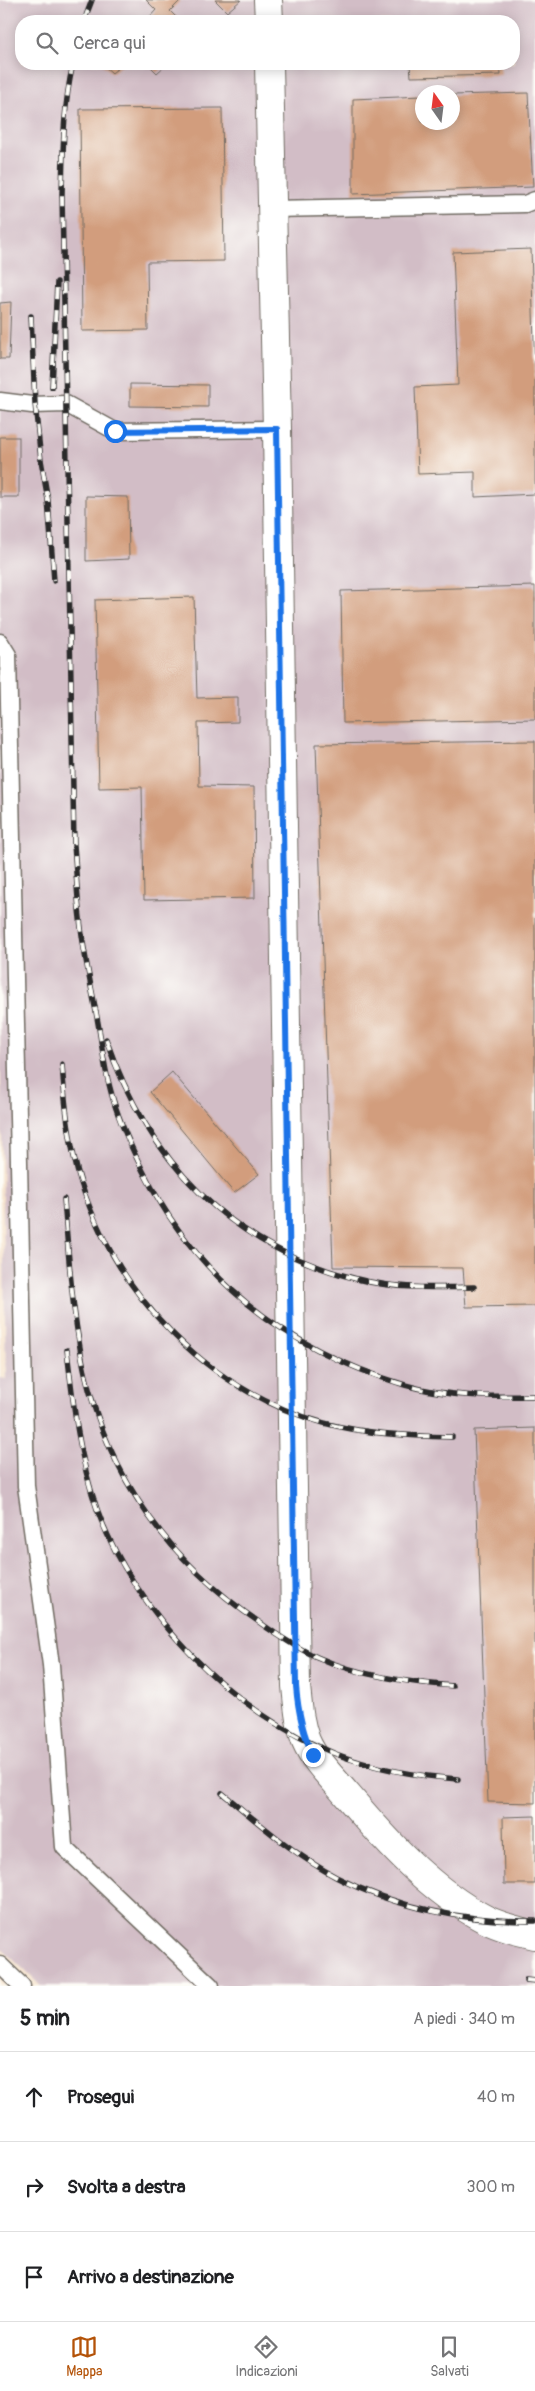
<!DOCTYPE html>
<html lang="it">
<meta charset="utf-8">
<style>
:root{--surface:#fff;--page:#f6f6f6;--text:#202124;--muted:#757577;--line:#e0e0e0;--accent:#b45309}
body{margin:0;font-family:Pangolin,sans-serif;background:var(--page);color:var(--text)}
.compass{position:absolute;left:415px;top:85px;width:45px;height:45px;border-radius:50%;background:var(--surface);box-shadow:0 2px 12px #0003;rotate:346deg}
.stop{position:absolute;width:15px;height:15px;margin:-11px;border:4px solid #1a73e8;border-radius:50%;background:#fff}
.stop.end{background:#1a73e8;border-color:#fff;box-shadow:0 1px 5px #0008}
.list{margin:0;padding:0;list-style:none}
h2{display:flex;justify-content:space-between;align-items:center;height:65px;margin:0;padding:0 20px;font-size:21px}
h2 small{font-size:16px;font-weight:400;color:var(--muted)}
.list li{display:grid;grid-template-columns:32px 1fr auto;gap:15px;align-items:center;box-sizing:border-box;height:90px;padding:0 20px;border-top:1px solid var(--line)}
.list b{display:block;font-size:19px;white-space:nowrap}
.list em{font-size:16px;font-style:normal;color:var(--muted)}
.icon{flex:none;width:28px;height:28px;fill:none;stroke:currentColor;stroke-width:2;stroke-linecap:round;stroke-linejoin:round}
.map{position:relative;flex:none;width:535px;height:1986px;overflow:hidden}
.search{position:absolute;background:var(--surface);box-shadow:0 2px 12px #0003;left:15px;right:15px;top:15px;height:55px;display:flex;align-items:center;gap:12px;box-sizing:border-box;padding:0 18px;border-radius:20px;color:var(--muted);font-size:19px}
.sheet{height:335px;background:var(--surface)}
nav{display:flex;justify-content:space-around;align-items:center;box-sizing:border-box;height:70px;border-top:1px solid var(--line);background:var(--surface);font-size:14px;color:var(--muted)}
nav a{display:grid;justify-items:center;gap:2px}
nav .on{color:var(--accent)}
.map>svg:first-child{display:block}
.industrial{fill:#d2bdc6;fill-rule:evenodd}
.building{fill:#d29d7d}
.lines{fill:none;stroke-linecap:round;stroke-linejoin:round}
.lane-casing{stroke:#726c64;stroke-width:19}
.street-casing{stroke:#726c64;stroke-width:30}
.lane{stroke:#fff;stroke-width:16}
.street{stroke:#fff;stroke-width:28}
.rail-casing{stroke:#2b2b2b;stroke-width:5.5}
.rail{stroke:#fdfcf7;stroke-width:4;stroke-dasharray:11;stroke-linecap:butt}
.route{stroke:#1a73e8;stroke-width:6}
</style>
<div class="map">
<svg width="535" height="1986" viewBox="0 0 535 1986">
<rect width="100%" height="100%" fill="#fdfcf7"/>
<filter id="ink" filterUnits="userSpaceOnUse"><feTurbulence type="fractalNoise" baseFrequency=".02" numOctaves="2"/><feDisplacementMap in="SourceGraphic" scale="10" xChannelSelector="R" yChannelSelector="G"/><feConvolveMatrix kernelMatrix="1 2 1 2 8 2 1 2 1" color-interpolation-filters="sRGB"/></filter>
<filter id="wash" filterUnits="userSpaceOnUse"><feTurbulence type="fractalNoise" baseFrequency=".0096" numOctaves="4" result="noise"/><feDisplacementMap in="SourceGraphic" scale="20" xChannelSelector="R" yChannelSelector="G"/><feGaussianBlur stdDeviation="1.12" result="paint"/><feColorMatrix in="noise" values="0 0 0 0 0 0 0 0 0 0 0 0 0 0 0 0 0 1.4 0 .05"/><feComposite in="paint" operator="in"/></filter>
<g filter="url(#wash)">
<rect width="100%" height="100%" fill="#f7e5cf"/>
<path class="industrial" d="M0,0H535V1986H41L0,1947V1378L6,1379L0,1024ZM21,21H514V64H21ZM422,92H452V122H422Z"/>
<g id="blocks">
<g class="building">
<polygon points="146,0 181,0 170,11 180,21 146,21 156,10"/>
<polygon points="215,0 241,0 227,12"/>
<polygon points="102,64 123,64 112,73"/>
<polygon points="148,64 167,64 157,73"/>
<polygon points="410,64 500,64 501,75 411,77"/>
<polygon points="528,93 533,187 353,194 353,99 422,96 422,122 452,122 452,95"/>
<polygon points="222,108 224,261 147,262 148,330 82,331 80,109"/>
<polygon points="531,249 535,372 535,494 475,497 475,472 418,474 415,387 458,385 453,252"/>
<polygon points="11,302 9,359 0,359 0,303"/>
<polygon points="130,384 208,385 208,407 130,406"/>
<rect x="0" y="437" width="19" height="60"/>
<polygon points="86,496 128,497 129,559 86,561"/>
<polygon points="535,586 535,719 343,723 341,591"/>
<polygon points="194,597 197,698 238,697 238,722 198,723 199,786 254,787 255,898 144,900 142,787 99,788 95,600"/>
<polygon points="535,741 535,1306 466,1307 463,1268 333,1267 316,744"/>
<polygon points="172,1072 259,1174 234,1193 150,1092"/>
<polygon points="535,1428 535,1803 488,1802 474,1430"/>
<polygon points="535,1816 535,1884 504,1884 503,1817"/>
</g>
</g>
</g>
<g filter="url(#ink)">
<use href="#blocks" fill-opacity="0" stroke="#726c64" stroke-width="1"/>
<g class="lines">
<defs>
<g id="lane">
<polyline points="272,209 525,204 535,200"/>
<polyline points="0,401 32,405 66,404 115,431 277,429"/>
<polyline points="0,642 8,655 26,1486 51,1665 64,1847 211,1986"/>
<polyline points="0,1965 22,1986"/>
</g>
<g id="street">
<polyline points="268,0 269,21"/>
<path d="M269,64L277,429L296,1686C298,1705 299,1723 306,1741C315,1762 333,1778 347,1795C386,1841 431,1891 485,1919C501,1927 518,1931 535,1935"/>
</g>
</defs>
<use href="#lane" class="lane-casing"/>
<use href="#street" class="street-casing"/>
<use href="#lane" class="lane"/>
<use href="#street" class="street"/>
<defs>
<g id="rail">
<polyline points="84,21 92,0"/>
<path d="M73,64C63,107 63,151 62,195L74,845C76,869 77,894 80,918C83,953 92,988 98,1023C102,1045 104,1067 110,1088C117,1117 130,1145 143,1171C198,1281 288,1350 405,1385C446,1397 492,1397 535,1396"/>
<polyline points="31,316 35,404 41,460 48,500 54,581"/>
<polyline points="52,387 57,282"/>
<path d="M106,1039C148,1161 230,1247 357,1279C394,1289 436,1288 474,1287"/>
<path d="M62,1064C65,1104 69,1145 81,1183C118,1297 208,1391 324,1423C366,1434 408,1436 452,1437"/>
<path d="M64,1199C69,1262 73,1328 89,1389C116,1488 175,1565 259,1622C277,1635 297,1648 317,1657C360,1676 406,1682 453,1686"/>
<path d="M67,1350C73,1403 79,1457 97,1509C134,1612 233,1714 336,1754C375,1769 416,1776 458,1779"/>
<path d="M222,1793C258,1822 294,1855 336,1877C396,1908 467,1922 535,1921"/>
<polyline points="526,1980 535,1981"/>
</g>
</defs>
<use href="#rail" class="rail-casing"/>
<use href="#rail" class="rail"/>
</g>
</g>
<g class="lines" filter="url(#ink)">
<path class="route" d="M115,431L277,429L296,1686C298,1711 302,1732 313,1755"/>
</g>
</svg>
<svg class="compass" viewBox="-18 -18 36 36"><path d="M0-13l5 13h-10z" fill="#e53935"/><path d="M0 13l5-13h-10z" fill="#757577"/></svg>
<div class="stop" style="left:115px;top:431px"></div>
<div class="stop end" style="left:313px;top:1755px"></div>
<div class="search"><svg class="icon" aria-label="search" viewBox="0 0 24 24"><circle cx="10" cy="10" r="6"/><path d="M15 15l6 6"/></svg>Cerca qui</div>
</div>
<section class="sheet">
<h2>5 min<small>A piedi · 340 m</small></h2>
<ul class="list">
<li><svg class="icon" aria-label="ahead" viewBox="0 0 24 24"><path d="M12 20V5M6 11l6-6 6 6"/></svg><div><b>Prosegui</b></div><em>40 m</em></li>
<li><svg class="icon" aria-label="right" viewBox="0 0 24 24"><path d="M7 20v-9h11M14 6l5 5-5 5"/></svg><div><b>Svolta a destra</b></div><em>300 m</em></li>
<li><svg class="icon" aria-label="arrive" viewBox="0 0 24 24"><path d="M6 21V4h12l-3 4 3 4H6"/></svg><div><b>Arrivo a destinazione</b></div></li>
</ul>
</section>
<nav>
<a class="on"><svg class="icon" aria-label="map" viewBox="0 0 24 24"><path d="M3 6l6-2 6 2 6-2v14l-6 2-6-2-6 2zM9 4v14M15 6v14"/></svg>Mappa</a>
<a><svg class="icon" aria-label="directions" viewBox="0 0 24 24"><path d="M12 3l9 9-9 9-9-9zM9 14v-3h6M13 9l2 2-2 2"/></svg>Indicazioni</a>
<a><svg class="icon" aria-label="saved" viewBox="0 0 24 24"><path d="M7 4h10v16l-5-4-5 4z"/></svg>Salvati</a>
</nav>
